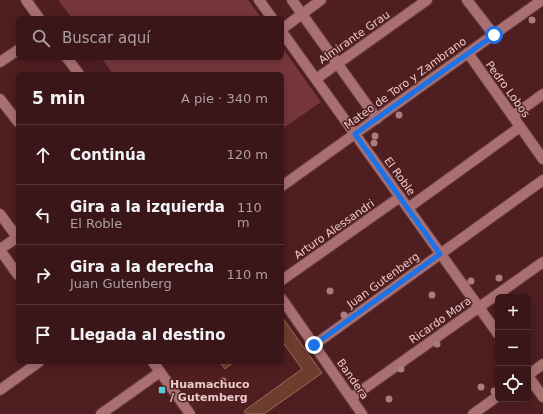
<!DOCTYPE html>
<html lang="es">
<meta charset="utf-8">
<style>
:root{--surface:#3b1619;--page:#462326;--text:#f1f3f6;--muted:#ac9fa2;--line:#543538}
body{margin:0;font-family:"DejaVu Sans",sans-serif;background:var(--page);color:var(--text)}
.controls{position:absolute;right:12px;bottom:12px;display:grid;overflow:hidden;border-radius:6px;box-shadow:0 2px 10px #0003}
.controls button{width:36px;height:36px;display:grid;place-items:center;padding:0;border:0;border-bottom:1px solid var(--line);background:var(--surface);color:var(--text);font:20px sans-serif}
.stop{position:absolute;width:12px;height:12px;margin:-9px;border:3px solid #1a73e8;border-radius:50%;background:#fff}
.stop.end{background:#1a73e8;border-color:#fff;box-shadow:0 1px 4px #0008}
.list{margin:0;padding:0;list-style:none}
h2{display:flex;justify-content:space-between;align-items:center;height:52px;margin:0;padding:0 16px;font-size:17px}
h2 small{font-size:13px;font-weight:400;color:var(--muted)}
.list li{display:grid;grid-template-columns:26px 1fr auto;gap:12px;align-items:center;box-sizing:border-box;height:60px;padding:0 16px;border-top:1px solid var(--line)}
.list b{display:block;font-size:15px;white-space:nowrap}
.list p{margin:0;font-size:13px;white-space:nowrap;color:var(--muted)}
.list em{font-size:13px;font-style:normal;color:var(--muted)}
.icon{flex:none;width:22px;height:22px;fill:none;stroke:currentColor;stroke-width:2;stroke-linecap:round;stroke-linejoin:round}
.map{position:relative;flex:none;width:543px;height:414px;overflow:hidden}
.search{position:absolute;background:var(--surface);box-shadow:0 2px 10px #0003;left:16px;top:16px;width:268px;height:44px;display:flex;align-items:center;gap:10px;box-sizing:border-box;padding:0 14px;border-radius:6px;color:var(--muted);font-size:15px}
.panel{position:absolute;background:var(--surface);box-shadow:0 2px 10px #0003;left:16px;top:72px;width:268px;height:292px;border-radius:6px}
.map>svg:first-child{display:block}
.green{fill:#76373b}
.building{fill:#6f3d2e;stroke:#a06a59}
.lines{fill:none;stroke-linecap:round;stroke-linejoin:round}
.minor-casing{stroke:#663b3f;stroke-width:12}
.minor{stroke:#aa7071;stroke-width:10}
.tree{fill:#a97c7d}
.route{stroke:#1a73e8;stroke-width:5}
.poi-dot{fill:#52ccd0;stroke:#4f1e21;stroke-width:1.5}
.labels{text-anchor:middle;stroke-width:3;stroke-linejoin:round;paint-order:stroke}
.street-label{font-size:11px;fill:#eac9c9;stroke:#4f1e21}
.poi-label{font-size:11px;font-weight:bold;fill:#eac9c9;stroke:#4f1e21;text-anchor:start}
</style>
<div class="map">
<svg width="543" height="414" viewBox="0 0 543 414">
<rect width="100%" height="100%" fill="#4f1e21"/>
<g class="green">
<polygon points="58,0 248,0 261,18 72,18"/>
<polygon points="282,47 321,102 282,129 282,74 113,74 101,58 282,58"/>
</g>
<g class="building">
<polygon points="282,317 322,373 264,414 246,414 244,411 302,369 282,341"/>
<polygon points="220,362 234,362 225,369"/>
</g>
<g class="lines">
<defs>
<g id="minor">
<polyline points="26,0 39,18"/>
<polyline points="259,0 272,18"/>
<polyline points="292,0 377,119"/>
<polyline points="467,0 494,35"/>
<polyline points="282,29 321,0"/>
<polyline points="282,32 498,334"/>
<polyline points="468,53 543,159"/>
<polyline points="67,58 79,74"/>
<polyline points="0,62 18,50"/>
<polyline points="316,79 427,0"/>
<polyline points="0,99 18,122"/>
<polyline points="513,116 543,94"/>
<polyline points="282,186 542,0"/>
<polyline points="408,208 520,127"/>
<polyline points="0,214 17,237"/>
<polyline points="0,249 18,237"/>
<polyline points="0,250 18,275"/>
<polyline points="282,280 400,197"/>
<polyline points="282,299 362,414"/>
<polyline points="314,345 543,180"/>
<polyline points="153,362 190,414"/>
<polyline points="528,375 543,364"/>
<polyline points="528,376 543,397"/>
<polyline points="0,390 39,362"/>
<polyline points="351,398 543,262"/>
<polyline points="101,414 160,372"/>
<polyline points="473,414 498,396"/>
</g>
</defs>
<use href="#minor" class="minor-casing"/>
<use href="#minor" class="minor"/>
</g>
<g class="tree">
<circle cx="532" cy="20" r="3.5"/>
<circle cx="399" cy="115" r="3.5"/>
<circle cx="375" cy="136" r="3.5"/>
<circle cx="374" cy="143" r="3.5"/>
<circle cx="499" cy="278" r="3.5"/>
<circle cx="471" cy="281" r="3.5"/>
<circle cx="330" cy="291" r="3.5"/>
<circle cx="432" cy="295" r="3.5"/>
<circle cx="344" cy="315" r="3.5"/>
<circle cx="437" cy="344" r="3.5"/>
<circle cx="401" cy="369" r="3.5"/>
<circle cx="223" cy="381" r="3.5"/>
<circle cx="481" cy="387" r="3.5"/>
<circle cx="494" cy="391" r="3.5"/>
<circle cx="389" cy="399" r="3.5"/>
</g>
<g class="lines">
<polyline class="route" points="314,345 440,254 355,134 494,35"/>
</g>
<rect class="poi-dot" x="158" y="386" width="8" height="8" rx="2"/>
<g class="labels">
<g class="street-label">
<text transform="translate(354 37) rotate(-35)" y="4">Almirante Grau</text>
<text transform="translate(405 83) rotate(-36)" y="4">Mateo de Toro y Zambrano</text>
<text transform="translate(508 89) rotate(54)" y="4">Pedro Lobos</text>
<text transform="translate(400 176) rotate(54)" y="4">El Roble</text>
<text transform="translate(334 229) rotate(-35)" y="4">Arturo Alessandri</text>
<text transform="translate(383 280) rotate(-36)" y="4">Juan Gutenberg</text>
<text transform="translate(440 320) rotate(-35)" y="4">Ricardo Mora</text>
<text transform="translate(353 379) rotate(55)" y="4">Bandera</text>
</g>
<g class="poi-label">
<text x="170" y="388">Huamachuco<tspan x="170" dy="13">/ Gutemberg</tspan></text>
</g>
</g>
</svg>
<div class="controls">
<button>+</button>
<button>−</button>
<button><svg class="icon" aria-label="locate" viewBox="0 0 24 24"><circle cx="12" cy="12" r="6"/><path d="M12 2v4M12 18v4M2 12h4M18 12h4"/></svg></button>
</div>
<div class="stop" style="left:494px;top:35px"></div>
<div class="stop end" style="left:314px;top:345px"></div>
<div class="search"><svg class="icon" aria-label="search" viewBox="0 0 24 24"><circle cx="10" cy="10" r="6"/><path d="M15 15l6 6"/></svg>Buscar aquí</div>
<section class="panel">
<h2>5 min<small>A pie · 340 m</small></h2>
<ul class="list">
<li><svg class="icon" aria-label="ahead" viewBox="0 0 24 24"><path d="M12 20V5M6 11l6-6 6 6"/></svg><div><b>Continúa</b></div><em>120 m</em></li>
<li><svg class="icon" aria-label="left" viewBox="0 0 24 24"><path d="M17 20v-9H6M10 6l-5 5 5 5"/></svg><div><b>Gira a la izquierda</b><p>El Roble</p></div><em>110 m</em></li>
<li><svg class="icon" aria-label="right" viewBox="0 0 24 24"><path d="M7 20v-9h11M14 6l5 5-5 5"/></svg><div><b>Gira a la derecha</b><p>Juan Gutenberg</p></div><em>110 m</em></li>
<li><svg class="icon" aria-label="arrive" viewBox="0 0 24 24"><path d="M6 21V4h12l-3 4 3 4H6"/></svg><div><b>Llegada al destino</b></div></li>
</ul>
</section>
</div>
